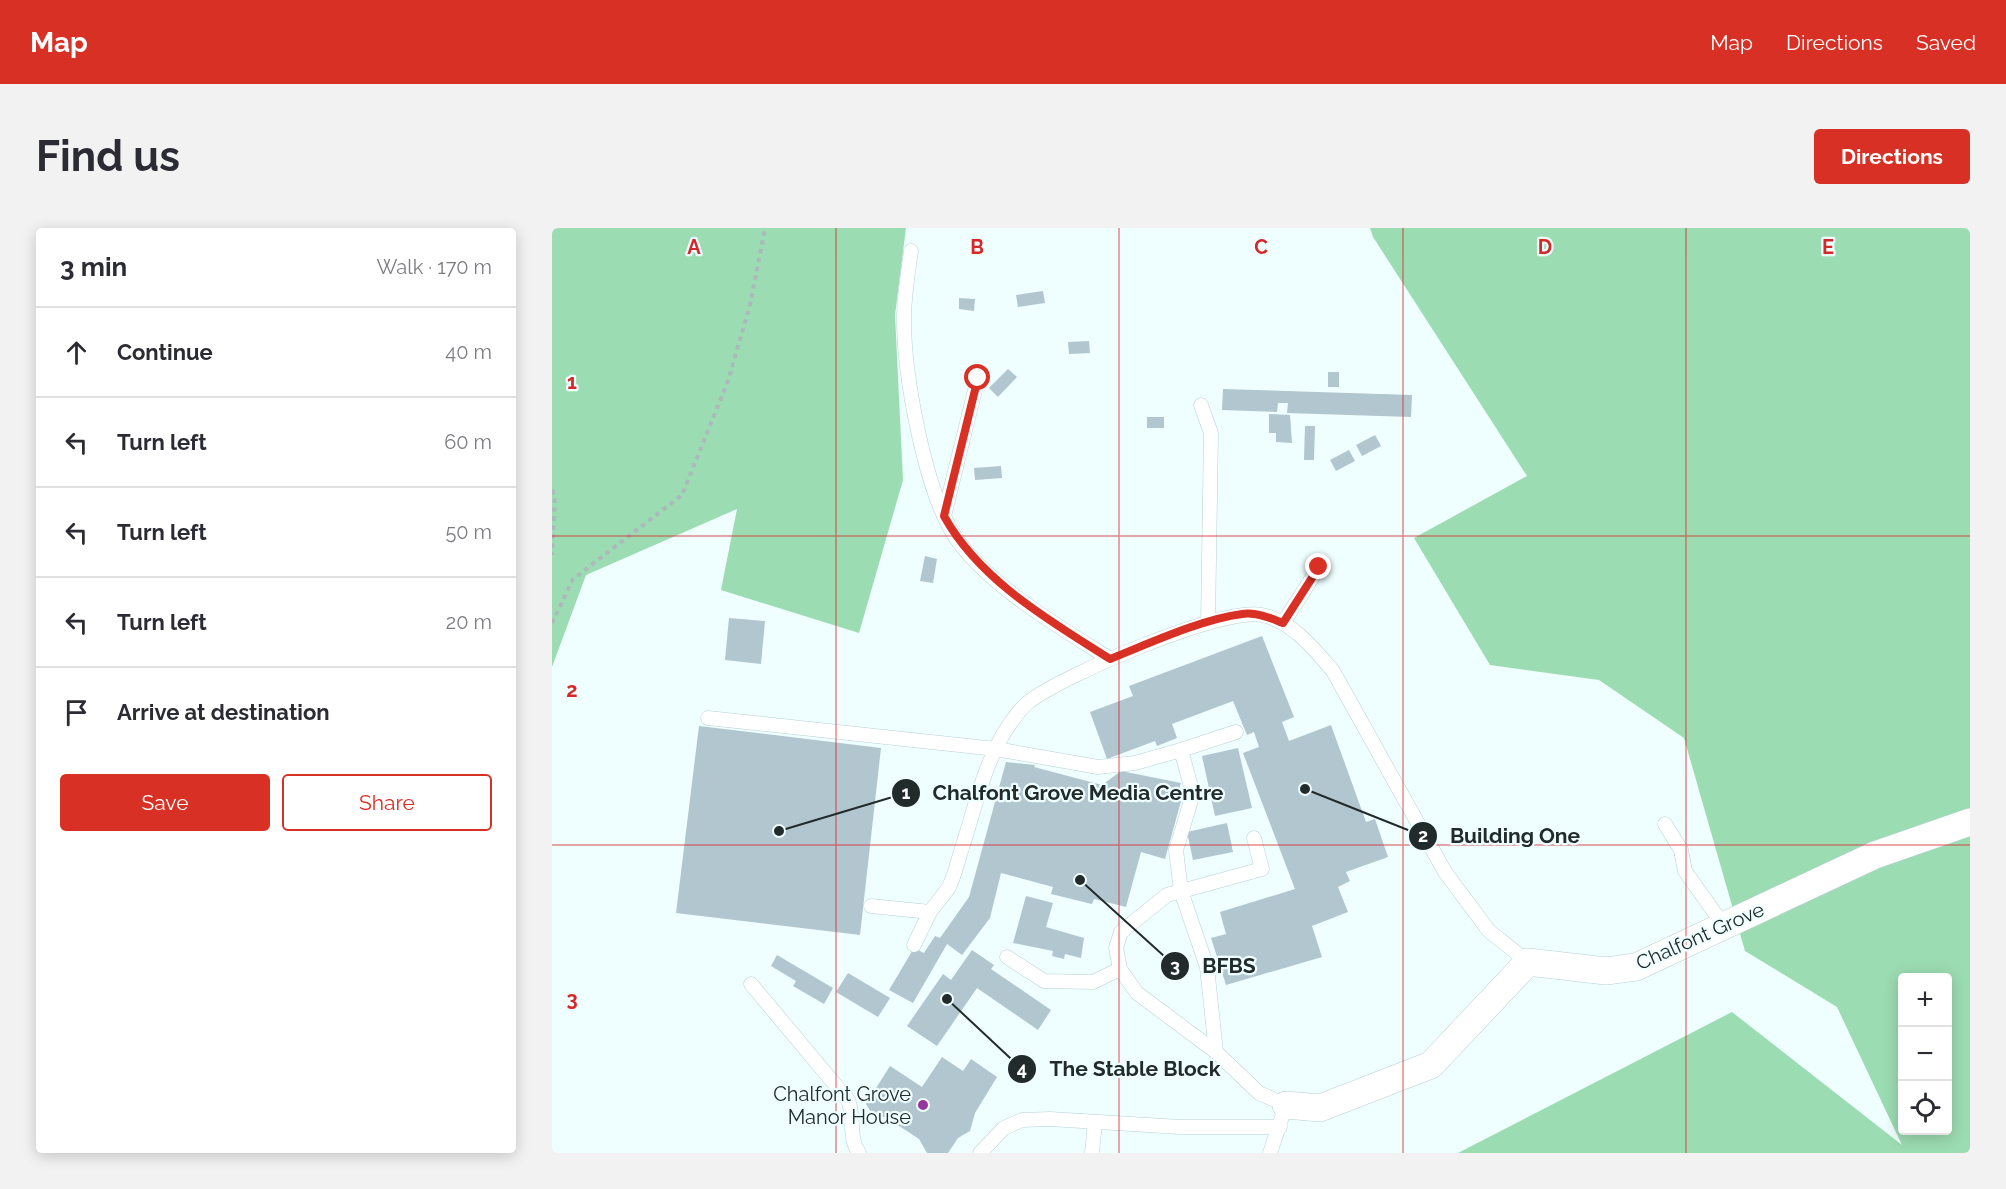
<!DOCTYPE html>
<meta charset="utf-8">
<style>
:root{--surface:#fff;--page:#f2f2f3;--text:#2b2b33;--muted:#7c7c81;--line:#e1e1e2;--accent:#d93025}
body{margin:0;font-family:Raleway,sans-serif;background:var(--page);color:var(--text)}
.controls{position:absolute;right:18px;bottom:18px;display:grid;overflow:hidden;border-radius:6px;box-shadow:0 3px 15px #0003}
.controls button{width:54px;height:54px;display:grid;place-items:center;padding:0;border:0;border-bottom:2px solid var(--line);background:var(--surface);color:var(--text);font:30px sans-serif}
.stop{position:absolute;width:18px;height:18px;margin:-14px;border:4px solid #d93025;border-radius:50%;background:#fff}
.stop.end{background:#d93025;border-color:#fff;box-shadow:0 2px 6px #0008}
.list{margin:0;padding:0;list-style:none}
h2{display:flex;justify-content:space-between;align-items:center;height:78px;margin:0;padding:0 24px;font-size:26px}
h2 small{font-size:20px;font-weight:400;color:var(--muted)}
.list li{display:grid;grid-template-columns:39px 1fr auto;gap:18px;align-items:center;box-sizing:border-box;height:90px;padding:0 24px;border-top:2px solid var(--line)}
.list b{display:block;font-size:22px;white-space:nowrap}
.list em{font-size:20px;font-style:normal;color:var(--muted)}
.actions{display:flex;gap:12px;padding:18px 24px}
.actions a{flex:1;padding:14px 0;border:2px solid var(--accent);border-radius:6px;text-align:center;font-size:21px;color:var(--accent)}
.actions .main{background:var(--accent);color:#fff}
.icon{flex:none;width:33px;height:33px;fill:none;stroke:currentColor;stroke-width:2;stroke-linecap:round;stroke-linejoin:round}
.map{position:relative;flex:none;width:1418px;height:925px;overflow:hidden;border-radius:6px}
header{display:flex;align-items:center;gap:36px;box-sizing:border-box;height:84px;padding:0 30px;background:var(--accent);color:#fff}
header strong{font-size:28px}
nav{display:flex;gap:33px;margin-inline-start:auto;font-size:21px}
.intro{display:flex;align-items:center;justify-content:space-between;box-sizing:border-box;height:144px;padding:0 36px}
h1{margin:0;font-size:42px}
.button{padding:15px 27px;border-radius:6px;background:var(--accent);color:#fff;font-size:21px;font-weight:700}
main{display:flex;gap:36px;padding:0 36px}
aside{flex:1;background:var(--surface);border-radius:6px;box-shadow:0 3px 15px #0003}
.map>svg:first-child{display:block}
.green{fill:#9cdcb2;fill-rule:evenodd}
.building{fill:#b2c6d0}
.lines{fill:none;stroke-linecap:round;stroke-linejoin:round}
.lane-casing{stroke:#b9d1d3;stroke-width:15}
.street-casing{stroke:#b9d1d3;stroke-width:28}
.path{stroke:#acb9ba;stroke-width:4;stroke-dasharray:4.5 4.5;stroke-linecap:butt}
.lane{stroke:#fff;stroke-width:14}
.street{stroke:#fff;stroke-width:27}
.route{stroke:#d93025;stroke-width:8}
.grid{fill:none;stroke:#d62828;stroke-width:1.5;stroke-opacity:0.55}
.poi-dot{fill:#95359d;stroke:#effeff;stroke-width:2}
.labels{text-anchor:middle;stroke-width:4.5;stroke-linejoin:round;paint-order:stroke}
.street-label{font-size:20px;fill:#222b2c;stroke:#effeff}
.poi-label{font-size:20px;fill:#222b2c;stroke:#effeff;text-anchor:end}
.grid-label{font-size:20px;text-anchor:middle;font-weight:bold;fill:#d62828;stroke:#effeff;stroke-width:4.5;stroke-linejoin:round;paint-order:stroke}
.leader{fill:none;stroke:#222b2c;stroke-width:2}
.callout-dot{fill:#222b2c;stroke:#effeff;stroke-width:2}
.mark-label{font-size:18px;text-anchor:middle;font-weight:bold;fill:#fff}
.callout-label{font-size:21px;text-anchor:middle;font-weight:bold;fill:#222b2c;stroke:#effeff;stroke-width:4.5;stroke-linejoin:round;paint-order:stroke}
</style>
<header>
<strong>Map</strong>
<nav><a>Map</a><a>Directions</a><a>Saved</a></nav>
</header>
<div class="intro"><h1>Find us</h1><a class="button">Directions</a></div>
<main>
<aside>
<h2>3 min<small>Walk · 170 m</small></h2>
<ul class="list">
<li><svg class="icon" aria-label="ahead" viewBox="0 0 24 24"><path d="M12 20V5M6 11l6-6 6 6"/></svg><div><b>Continue</b></div><em>40 m</em></li>
<li><svg class="icon" aria-label="left" viewBox="0 0 24 24"><path d="M17 20v-9H6M10 6l-5 5 5 5"/></svg><div><b>Turn left</b></div><em>60 m</em></li>
<li><svg class="icon" aria-label="left" viewBox="0 0 24 24"><path d="M17 20v-9H6M10 6l-5 5 5 5"/></svg><div><b>Turn left</b></div><em>50 m</em></li>
<li><svg class="icon" aria-label="left" viewBox="0 0 24 24"><path d="M17 20v-9H6M10 6l-5 5 5 5"/></svg><div><b>Turn left</b></div><em>20 m</em></li>
<li><svg class="icon" aria-label="arrive" viewBox="0 0 24 24"><path d="M6 21V4h12l-3 4 3 4H6"/></svg><div><b>Arrive at destination</b></div></li>
</ul>
<div class="actions"><a class="main">Save</a><a>Share</a></div>
</aside>
<div class="map">
<svg width="1418" height="925" viewBox="0 0 1418 925">
<rect width="100%" height="100%" fill="#effeff"/>
<g class="green">
<polygon points="0,0 354,0 343,87 351,252 307,405 169,362 185,281 34,347 0,439"/>
<path d="M818,0H1418V925H906L1180,784L1350,917L1285,779L1193,723L1132,510L1047,452L938,437L862,310L975,248L821,9ZM1350,750H1396V902H1350Z"/>
</g>
<g class="building">
<polygon points="491,63 493,75 466,79 464,67"/>
<polygon points="407,70 423,71 422,83 407,81"/>
<polygon points="537,113 538,125 517,126 516,114"/>
<polygon points="456,141 465,149 446,169 437,160"/>
<rect x="776" y="144" width="11" height="15"/>
<polygon points="671,161 860,167 859,189 735,185 736,175 726,175 725,184 670,182"/>
<polygon points="717,186 738,187 740,215 724,214 724,205 717,205"/>
<rect x="595" y="189" width="17" height="11"/>
<polygon points="753,198 763,198 762,232 752,232"/>
<polygon points="823,207 829,218 810,228 804,217"/>
<polygon points="797,222 803,233 784,243 778,232"/>
<polygon points="449,238 450,250 423,252 422,240"/>
<polygon points="373,328 385,331 381,355 368,353"/>
<polygon points="177,390 213,393 209,436 173,432"/>
<polygon points="710,408 742,489 730,494 737,513 779,497 814,594 823,591 836,629 794,644 798,653 786,659 796,684 760,698 770,729 674,757 659,710 674,706 668,684 743,661 691,525 707,519 702,504 695,507 681,473 620,496 625,510 605,518 603,513 555,531 538,484 581,468 577,458"/>
<polygon points="147,498 329,520 308,707 124,685"/>
<polygon points="686,520 700,580 663,588 650,528"/>
<polygon points="454,534 483,537 482,539 550,557 569,543 629,555 626,565 631,566 613,631 589,624 574,679 542,671 540,676 499,666 501,659 449,645 438,690 410,727 395,716 361,775 337,762 362,720 372,725 383,708 388,710 417,669"/>
<polygon points="675,595 681,624 641,632 635,604"/>
<polygon points="474,668 501,675 494,699 532,710 529,730 513,726 512,731 500,728 501,723 461,715"/>
<polygon points="420,722 442,737 439,741 499,782 486,802 425,760 385,818 355,798 391,746 399,752"/>
<polygon points="225,727 281,760 272,776 241,758 244,753 219,738"/>
<polygon points="296,745 338,770 326,789 284,764"/>
<polygon points="390,829 411,843 419,831 445,849 423,885 418,903 406,910 396,925 375,925 367,911 335,890 320,886 314,876 338,838 370,859"/>
</g>
<g class="lines">
<defs>
<g id="lane">
<path d="M359,23C356,45 352,68 352,91C352,148 373,264 404,310C437,358 509,400 558,431"/>
<polyline points="649,177 659,205 656,395"/>
<polyline points="392,288 426,150"/>
<polyline points="731,395 767,339"/>
<polyline points="156,490 444,521 546,539 583,535 629,522 641,566 624,622 629,663 655,739 664,824"/>
<polyline points="629,522 684,504"/>
<polyline points="1113,596 1129,622 1133,643 1172,698"/>
<polyline points="702,610 710,641 615,667 569,704 564,720 568,741 585,765 664,824 707,865 734,877 718,925"/>
<path d="M319,678L378,684C384,676 391,668 397,659C403,647 406,632 410,620C423,580 433,532 457,497C463,489 470,478 478,473C512,447 672,378 710,387C740,393 762,421 781,443L893,644L937,703L976,734"/>
<polyline points="362,717 378,684"/>
<polyline points="455,729 492,753 541,754 568,741"/>
<path d="M199,756L296,872C303,888 296,910 307,925"/>
<polyline points="428,925 452,900 470,892 498,891 628,899 728,899"/>
<polyline points="540,925 543,894"/>
</g>
<polyline id="street" points="734,877 768,880 879,837 976,734 1054,743 1084,739 1323,627 1418,594"/>
</defs>
<use href="#lane" class="lane-casing"/>
<use href="#street" class="street-casing"/>
<g class="path">
<polyline points="0,262 3,268 0,327"/>
<polyline points="0,395 21,351 130,267 176,153 198,77 213,0"/>
</g>
<use href="#lane" class="lane"/>
<use href="#street" class="street"/>
</g>
<g class="lines">
<path class="route" d="M426,150L392,288C428,353 497,392 558,431C596,416 650,391 690,386C705,384 718,390 731,395L767,339"/>
</g>
<path class="grid" d="M284,0V925M567,0V925M851,0V925M1134,0V925M0,308H1418M0,617H1418"/>
<circle class="poi-dot" cx="371" cy="877" r="6"/>
<g class="labels">
<g class="street-label">
<text transform="translate(1148 708) rotate(-24)" y="7">Chalfont Grove</text>
</g>
<g class="poi-label">
<text x="359" y="873">Chalfont Grove<tspan x="359" dy="23">Manor House</tspan></text>
</g>
</g>
<g class="grid-label">
<text x="142" y="26">A</text>
<text x="425" y="26">B</text>
<text x="709" y="26">C</text>
<text x="993" y="26">D</text>
<text x="1276" y="26">E</text>
<text x="20" y="161">1</text>
<text x="20" y="469">2</text>
<text x="20" y="778">3</text>
</g>
<path class="leader" d="M227 603L354 565M753 561L871 608M528 652L623 738M395 771L470 841"/>
<g class="callout-dot">
<circle cx="227" cy="603" r="6"/>
<circle cx="753" cy="561" r="6"/>
<circle cx="528" cy="652" r="6"/>
<circle cx="395" cy="771" r="6"/>
<circle cx="354" cy="565" r="15"/>
<circle cx="871" cy="608" r="15"/>
<circle cx="623" cy="738" r="15"/>
<circle cx="470" cy="841" r="15"/>
</g>
<g class="mark-label">
<text x="354" y="571">1</text>
<text x="871" y="614">2</text>
<text x="623" y="744">3</text>
<text x="470" y="847">4</text>
</g>
<g class="callout-label">
<text x="526" y="572">Chalfont Grove Media Centre</text>
<text x="963" y="615">Building One</text>
<text x="677" y="745">BFBS</text>
<text x="583" y="848">The Stable Block</text>
</g>
</svg>
<div class="controls">
<button>+</button>
<button>−</button>
<button><svg class="icon" aria-label="locate" viewBox="0 0 24 24"><circle cx="12" cy="12" r="6"/><path d="M12 2v4M12 18v4M2 12h4M18 12h4"/></svg></button>
</div>
<div class="stop" style="left:426px;top:150px"></div>
<div class="stop end" style="left:767px;top:339px"></div>
</div>
</main>
